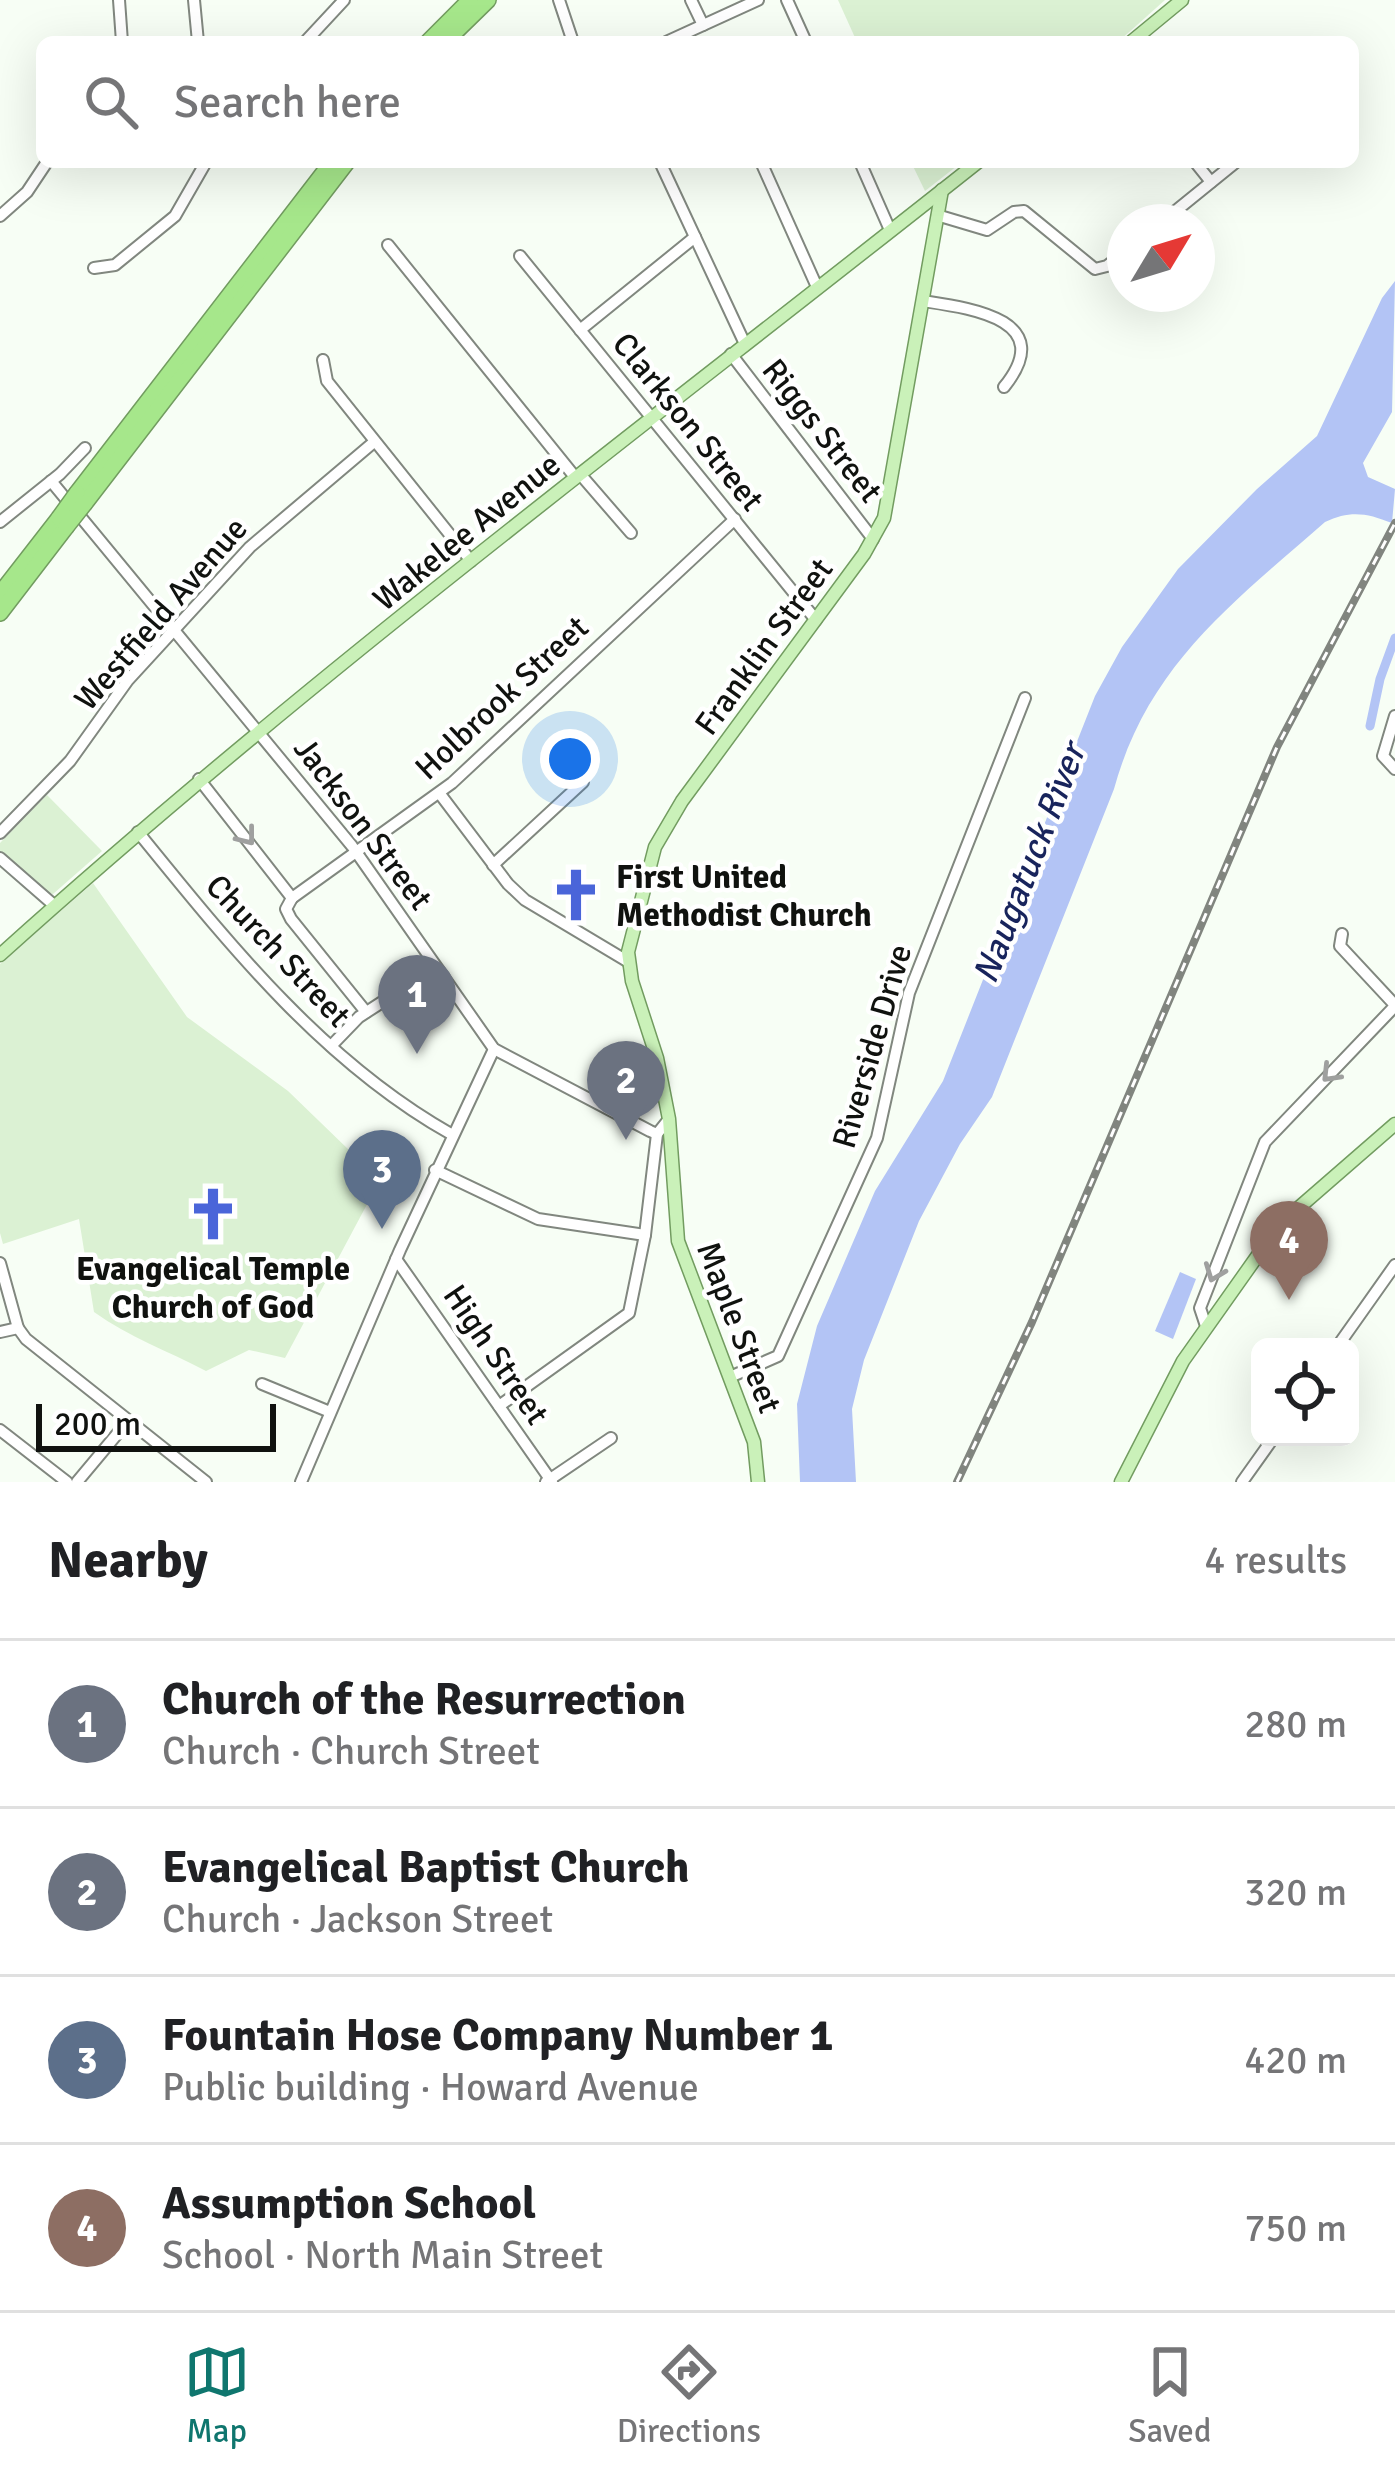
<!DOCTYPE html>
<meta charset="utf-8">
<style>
:root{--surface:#fff;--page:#f2f2f2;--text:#202124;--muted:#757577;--line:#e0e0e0;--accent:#0f766e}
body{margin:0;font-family:Signika,sans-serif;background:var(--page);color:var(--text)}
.controls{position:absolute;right:36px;bottom:36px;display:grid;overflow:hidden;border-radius:18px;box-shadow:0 12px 48px #0002}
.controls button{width:108px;height:108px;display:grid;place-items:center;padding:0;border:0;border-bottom:3px solid var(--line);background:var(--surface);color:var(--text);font:60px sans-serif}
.compass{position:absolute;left:1107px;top:204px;width:108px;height:108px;border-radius:50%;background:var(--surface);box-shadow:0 12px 48px #0002;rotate:52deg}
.scale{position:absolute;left:36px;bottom:30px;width:240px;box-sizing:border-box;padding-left:12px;border:6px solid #10120f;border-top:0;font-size:33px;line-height:42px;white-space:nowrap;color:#10120f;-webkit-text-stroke:9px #fff;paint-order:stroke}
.you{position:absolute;left:570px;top:759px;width:42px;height:42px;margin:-30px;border:9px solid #fff;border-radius:50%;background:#1a73e8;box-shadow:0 0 0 18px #1a73e833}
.badge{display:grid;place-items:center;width:78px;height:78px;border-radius:50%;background:var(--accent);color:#fff;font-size:39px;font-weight:700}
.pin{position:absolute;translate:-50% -99px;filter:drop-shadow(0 3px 6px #0008)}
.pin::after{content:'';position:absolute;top:63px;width:42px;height:36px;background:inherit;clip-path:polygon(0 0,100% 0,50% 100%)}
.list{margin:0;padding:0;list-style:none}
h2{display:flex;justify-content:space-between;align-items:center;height:156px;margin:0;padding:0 48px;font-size:51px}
h2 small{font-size:39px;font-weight:400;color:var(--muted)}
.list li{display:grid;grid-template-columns:78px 1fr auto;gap:36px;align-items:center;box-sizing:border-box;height:168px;padding:0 48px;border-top:3px solid var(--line)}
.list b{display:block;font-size:45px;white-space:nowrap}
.list p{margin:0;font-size:39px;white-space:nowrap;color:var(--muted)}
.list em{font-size:39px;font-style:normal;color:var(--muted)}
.icon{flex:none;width:66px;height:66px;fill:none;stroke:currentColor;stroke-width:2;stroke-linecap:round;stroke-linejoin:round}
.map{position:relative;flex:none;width:1395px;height:1482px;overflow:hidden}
.search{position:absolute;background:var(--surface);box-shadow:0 12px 48px #0002;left:36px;right:36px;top:36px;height:132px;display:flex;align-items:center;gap:30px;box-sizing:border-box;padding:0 42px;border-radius:18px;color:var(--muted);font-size:45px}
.sheet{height:828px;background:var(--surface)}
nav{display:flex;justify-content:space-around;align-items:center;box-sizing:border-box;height:168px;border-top:3px solid var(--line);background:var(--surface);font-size:33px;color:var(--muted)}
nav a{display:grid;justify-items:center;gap:6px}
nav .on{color:var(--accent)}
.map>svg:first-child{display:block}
.green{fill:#dbf1d3}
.water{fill:#b3c4f5}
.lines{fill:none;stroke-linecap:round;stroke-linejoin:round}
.canal{stroke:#b3c4f5;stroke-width:9}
.minor-casing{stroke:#81877f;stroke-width:14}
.major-casing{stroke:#729c60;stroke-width:15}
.highway-casing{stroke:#729c60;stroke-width:18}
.minor{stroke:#fff;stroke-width:10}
.major{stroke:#caf1b9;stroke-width:12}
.highway{stroke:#a6e78b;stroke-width:15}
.rail-casing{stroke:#81857f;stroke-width:8}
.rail{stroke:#fff;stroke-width:3;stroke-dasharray:9;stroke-linecap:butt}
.highway-bridge-casing{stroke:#729c60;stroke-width:18;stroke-linecap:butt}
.highway-bridge{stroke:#a6e78b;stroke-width:15}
.oneway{stroke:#9fa09f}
.labels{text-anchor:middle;stroke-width:9;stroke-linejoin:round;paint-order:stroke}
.street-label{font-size:33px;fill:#10120f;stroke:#fff}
.poi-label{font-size:33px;font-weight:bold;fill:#10120f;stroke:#fff;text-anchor:start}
.water-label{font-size:36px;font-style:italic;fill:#18245c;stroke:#fff}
</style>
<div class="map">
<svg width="1395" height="1482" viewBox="0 0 1395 1482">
<rect width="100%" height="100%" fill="#f7fef5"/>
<g class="green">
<polygon points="838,0 1165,0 1118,42 857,42"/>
<polygon points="911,162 962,162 925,191"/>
<polygon points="47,795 102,851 53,894 45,892 0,852 0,843"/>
<path d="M93,883L187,1017L288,1091L380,1180L285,1358L249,1350L206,1371C168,1351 129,1337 94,1312L79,1219L3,1244L0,1233V964Z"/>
</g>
<g class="water">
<path d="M1395,281L1392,412L1363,463L1368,477L1395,489L1392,523C1367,513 1350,510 1325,522C1233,603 1148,665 1114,789L992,1097L960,1144L919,1221L864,1360L852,1409L856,1482H800L797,1404L817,1326L875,1191L943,1081L1095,696L1122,647L1178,569L1257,489L1317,436L1382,298Z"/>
<polygon points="1180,1272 1196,1279 1173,1339 1155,1331"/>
</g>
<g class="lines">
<polyline class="canal" points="1370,726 1380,679 1395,638"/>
<defs>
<g id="minor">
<polyline points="119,0 122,42"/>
<polyline points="194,0 198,42"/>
<polyline points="559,0 573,42"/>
<polyline points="691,0 703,25"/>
<polyline points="787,0 806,42"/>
<polyline points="305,42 344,0"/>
<polyline points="666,42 758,0"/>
<polyline points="660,162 745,344"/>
<polyline points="761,162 817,287"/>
<polyline points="860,162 890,230"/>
<polyline points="1195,162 1211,182"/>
<polyline points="0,216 27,192 47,162"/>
<polyline points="940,216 987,230 1014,212 1024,211 1095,269 1107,266 1125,252"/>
<polyline points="1162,222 1236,162"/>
<polyline points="388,245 575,477"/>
<polyline points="520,256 816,620"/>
<polyline points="94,268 115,265 175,216 206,162"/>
<path d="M923,301C969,308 1059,319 1004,387"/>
<polyline points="580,330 695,237"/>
<polyline points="731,354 873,539"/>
<polyline points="323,360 327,381 471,561"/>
<polyline points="580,474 631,533"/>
<polyline points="51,481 352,846 494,1049 650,1131 657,1134 669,1119"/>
<polyline points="0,522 60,474 85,448"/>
<polyline points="1395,716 1383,756 1395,769"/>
<polyline points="199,779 292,898"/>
<polyline points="440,794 508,884 525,900 627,961"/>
<path d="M138,832C229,944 323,1062 451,1134"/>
<polyline points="0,833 70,761 128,680 250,547 374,442"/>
<polyline points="0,858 55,906"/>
<polyline points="493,865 583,782"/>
<polyline points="292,898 452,783 735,519"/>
<polyline points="292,898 286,909 291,919 366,1012"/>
<polyline points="1342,934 1340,946 1395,1005"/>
<polyline points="331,1046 359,1017 393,995"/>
<polyline points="435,1170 538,1219 645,1235"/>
<polyline points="396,1259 552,1482"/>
<polyline points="0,1263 18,1328"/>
<polyline points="1206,1326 1200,1308 1265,1142 1395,1006"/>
<polyline points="0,1332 18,1328 26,1339 206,1482"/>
<polyline points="1337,1347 1395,1265"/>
<polyline points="730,1377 778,1356 877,1138 909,993 1025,698"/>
<polyline points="262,1384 330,1412"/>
<polyline points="499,1406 629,1313 645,1235 657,1134"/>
<polyline points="0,1430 67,1482"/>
<polyline points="77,1482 128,1421"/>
<polyline points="301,1482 400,1250 494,1049"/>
<polyline points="546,1482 611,1438"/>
<polyline points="1242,1482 1274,1437"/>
</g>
<g id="major">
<polyline points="1131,42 1182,0"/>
<path d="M0,955C312,674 649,423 978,162"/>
<polyline points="758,1482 754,1442 678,1241 669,1119 657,1058 632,981 628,952 655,847 682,801 864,554 884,518 942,190"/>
<polyline points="1121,1482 1183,1361 1280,1224 1395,1124"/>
</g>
<g id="highway">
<polyline points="428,42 470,0"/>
<polyline points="445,42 488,0"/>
<polyline points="77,493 332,162"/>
<polyline points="85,503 347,162"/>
<polyline points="0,594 59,518"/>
<polyline points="0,613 66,527"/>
</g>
</defs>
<use href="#minor" class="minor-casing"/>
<use href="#major" class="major-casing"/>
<use href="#highway" class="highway-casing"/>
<use href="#minor" class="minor"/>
<use href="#major" class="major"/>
<use href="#highway" class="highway"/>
<defs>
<polyline id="rail" points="957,1482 1032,1322 1277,747 1395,523"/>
</defs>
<use href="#rail" class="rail-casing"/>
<use href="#rail" class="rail"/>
<defs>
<g id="highway-bridge">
<polyline points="59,518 77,493"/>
<polyline points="66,527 85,503"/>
</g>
</defs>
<use href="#highway-bridge" class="highway-bridge-casing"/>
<use href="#highway-bridge" class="highway-bridge"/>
</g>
<defs><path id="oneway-chevron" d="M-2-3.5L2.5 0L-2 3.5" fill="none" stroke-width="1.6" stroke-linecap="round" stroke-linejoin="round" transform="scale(3)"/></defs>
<g class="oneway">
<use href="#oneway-chevron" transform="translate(247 837) rotate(52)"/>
<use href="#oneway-chevron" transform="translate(1330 1074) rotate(134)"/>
<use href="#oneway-chevron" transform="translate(1214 1273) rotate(111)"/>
</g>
<defs>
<symbol id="church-bare" viewBox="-9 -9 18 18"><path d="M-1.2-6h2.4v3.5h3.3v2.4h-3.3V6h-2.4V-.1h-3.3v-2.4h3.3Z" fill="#4a65d9" stroke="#fff" stroke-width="2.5" paint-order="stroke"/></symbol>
</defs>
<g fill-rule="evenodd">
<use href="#church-bare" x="538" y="857" width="76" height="76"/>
<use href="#church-bare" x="175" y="1176" width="76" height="76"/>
</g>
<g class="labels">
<g class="street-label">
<text transform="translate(689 421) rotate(51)" y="12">Clarkson Street</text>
<text transform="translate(823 430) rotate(52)" y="12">Riggs Street</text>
<text transform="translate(466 531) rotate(-39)" y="12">Wakelee Avenue</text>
<text transform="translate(160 613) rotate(-49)" y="12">Westfield Avenue</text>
<text transform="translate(763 646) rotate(-54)" y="12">Franklin Street</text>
<text transform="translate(501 697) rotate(-43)" y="12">Holbrook Street</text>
<text transform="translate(364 823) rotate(53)" y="12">Jackson Street</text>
<text transform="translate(279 950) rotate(47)" y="12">Church Street</text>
<text transform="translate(871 1046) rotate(-74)" y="12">Riverside Drive</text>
<text transform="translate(740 1327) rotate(69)" y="12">Maple Street</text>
<text transform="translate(497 1354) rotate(56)" y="12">High Street</text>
</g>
<g class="poi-label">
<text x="616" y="888">First United<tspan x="616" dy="38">Methodist Church</tspan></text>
<text x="213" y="1280" text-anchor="middle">Evangelical Temple<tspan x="213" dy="38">Church of God</tspan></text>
</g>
<g class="water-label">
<text transform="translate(1028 863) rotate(-69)" y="13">Naugatuck River</text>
</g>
</g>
</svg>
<div class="controls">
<button><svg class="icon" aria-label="locate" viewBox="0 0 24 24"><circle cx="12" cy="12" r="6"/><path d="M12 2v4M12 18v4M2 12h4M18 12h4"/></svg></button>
</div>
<svg class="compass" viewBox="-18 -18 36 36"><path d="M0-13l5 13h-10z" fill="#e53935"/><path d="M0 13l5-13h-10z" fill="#757577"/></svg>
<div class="scale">200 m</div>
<div class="you"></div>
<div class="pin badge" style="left:417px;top:1054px;background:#6b7280">1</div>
<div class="pin badge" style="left:626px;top:1140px;background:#6b7280">2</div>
<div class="pin badge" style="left:382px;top:1229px;background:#5c6f8a">3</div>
<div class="pin badge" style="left:1289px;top:1300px;background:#8d6e63">4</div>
<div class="search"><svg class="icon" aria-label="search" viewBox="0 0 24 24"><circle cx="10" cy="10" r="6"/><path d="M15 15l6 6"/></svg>Search here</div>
</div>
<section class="sheet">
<h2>Nearby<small>4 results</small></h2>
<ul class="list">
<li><span class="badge" style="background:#6b7280">1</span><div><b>Church of the Resurrection</b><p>Church · Church Street</p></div><em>280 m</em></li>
<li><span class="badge" style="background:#6b7280">2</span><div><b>Evangelical Baptist Church</b><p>Church · Jackson Street</p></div><em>320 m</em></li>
<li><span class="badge" style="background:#5c6f8a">3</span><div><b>Fountain Hose Company Number 1</b><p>Public building · Howard Avenue</p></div><em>420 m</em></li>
<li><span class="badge" style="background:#8d6e63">4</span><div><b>Assumption School</b><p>School · North Main Street</p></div><em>750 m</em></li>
</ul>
</section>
<nav>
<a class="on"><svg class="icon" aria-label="map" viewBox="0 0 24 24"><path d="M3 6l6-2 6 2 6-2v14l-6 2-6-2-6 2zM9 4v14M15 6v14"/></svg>Map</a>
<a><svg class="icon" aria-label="directions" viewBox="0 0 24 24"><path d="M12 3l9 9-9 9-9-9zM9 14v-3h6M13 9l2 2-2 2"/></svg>Directions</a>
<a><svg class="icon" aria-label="saved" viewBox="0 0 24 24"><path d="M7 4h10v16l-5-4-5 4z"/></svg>Saved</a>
</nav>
